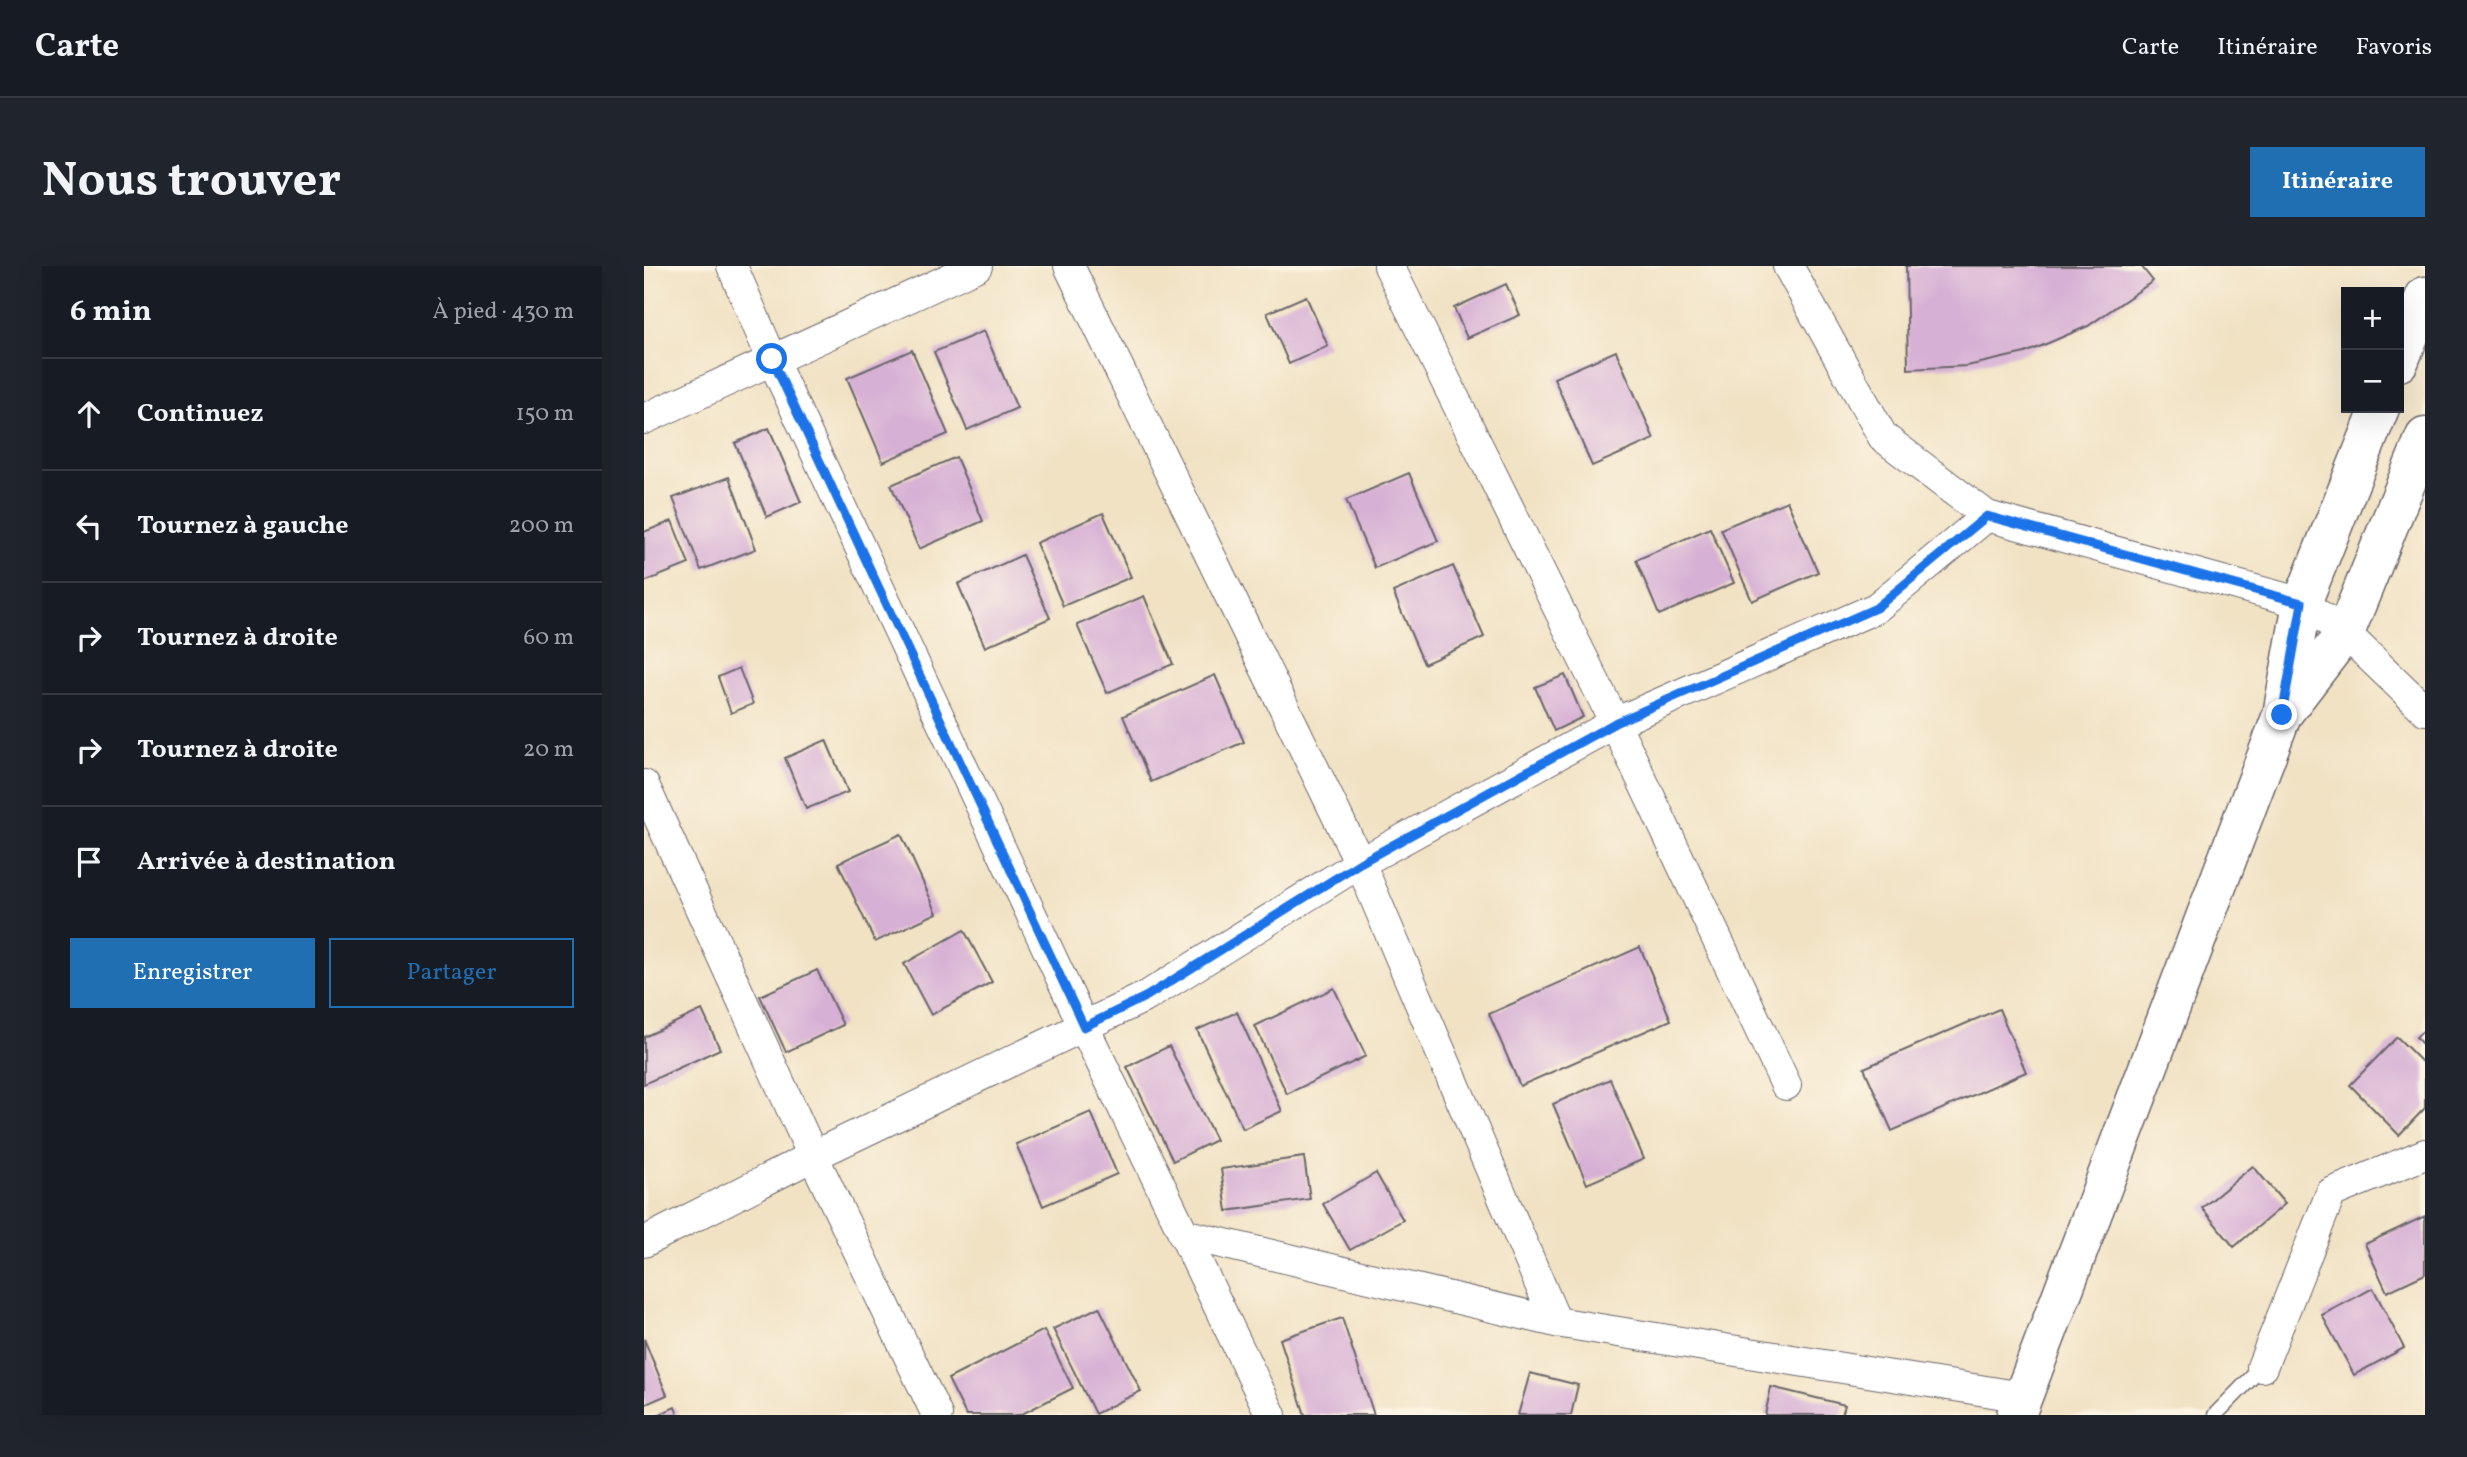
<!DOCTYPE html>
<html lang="fr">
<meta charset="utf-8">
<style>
:root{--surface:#171b24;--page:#20242c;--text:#f1f3f6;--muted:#9ea1a6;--line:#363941;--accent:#1f6fb2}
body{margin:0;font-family:Vollkorn,serif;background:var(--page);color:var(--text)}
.controls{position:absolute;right:21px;top:21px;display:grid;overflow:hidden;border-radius:0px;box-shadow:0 7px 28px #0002}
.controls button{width:63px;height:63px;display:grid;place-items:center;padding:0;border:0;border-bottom:2px solid var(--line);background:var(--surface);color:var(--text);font:35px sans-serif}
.stop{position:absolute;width:21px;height:21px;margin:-16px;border:5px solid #1a73e8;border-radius:50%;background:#fff}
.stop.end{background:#1a73e8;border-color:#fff;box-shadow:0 2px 7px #0008}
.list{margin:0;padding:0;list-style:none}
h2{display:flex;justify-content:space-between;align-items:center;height:91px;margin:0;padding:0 28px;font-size:30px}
h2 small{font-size:23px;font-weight:400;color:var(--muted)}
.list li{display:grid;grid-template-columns:46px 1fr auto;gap:21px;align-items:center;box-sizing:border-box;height:112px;padding:0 28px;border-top:2px solid var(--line)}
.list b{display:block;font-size:26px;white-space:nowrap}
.list em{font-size:23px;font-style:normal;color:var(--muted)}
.actions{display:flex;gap:14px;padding:21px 28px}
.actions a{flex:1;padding:16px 0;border:2px solid var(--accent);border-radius:0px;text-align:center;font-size:24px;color:var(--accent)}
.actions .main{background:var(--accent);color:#fff}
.icon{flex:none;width:38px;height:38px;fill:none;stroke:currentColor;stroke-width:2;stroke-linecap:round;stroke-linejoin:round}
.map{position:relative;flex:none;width:1781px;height:1149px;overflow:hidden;border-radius:0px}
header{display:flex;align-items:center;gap:42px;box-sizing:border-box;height:98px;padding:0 35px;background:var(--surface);border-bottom:2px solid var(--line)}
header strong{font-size:33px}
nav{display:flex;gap:38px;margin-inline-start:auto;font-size:24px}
.intro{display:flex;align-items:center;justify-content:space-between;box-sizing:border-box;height:168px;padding:0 42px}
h1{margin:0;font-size:49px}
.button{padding:18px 32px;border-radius:0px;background:var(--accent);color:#fff;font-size:24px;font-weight:700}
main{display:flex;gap:42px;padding:0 42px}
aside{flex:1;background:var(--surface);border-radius:0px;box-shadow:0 7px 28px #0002}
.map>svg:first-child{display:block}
.building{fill:#d7b1d5}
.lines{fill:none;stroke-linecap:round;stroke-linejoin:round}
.lane-casing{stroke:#6a656b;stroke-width:17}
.street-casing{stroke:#6a656b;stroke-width:32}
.secondary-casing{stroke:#6a656b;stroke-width:41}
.lane{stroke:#fff;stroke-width:14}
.street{stroke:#fff;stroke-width:30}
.secondary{stroke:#fff;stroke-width:38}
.route{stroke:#1a73e8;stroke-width:9}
</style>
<header>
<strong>Carte</strong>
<nav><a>Carte</a><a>Itinéraire</a><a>Favoris</a></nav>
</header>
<div class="intro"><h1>Nous trouver</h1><a class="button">Itinéraire</a></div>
<main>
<aside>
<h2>6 min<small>À pied · 430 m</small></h2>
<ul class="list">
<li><svg class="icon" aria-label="ahead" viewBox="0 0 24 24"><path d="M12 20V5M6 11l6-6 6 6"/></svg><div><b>Continuez</b></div><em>150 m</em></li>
<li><svg class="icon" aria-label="left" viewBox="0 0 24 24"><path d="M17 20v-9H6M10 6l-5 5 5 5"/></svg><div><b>Tournez à gauche</b></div><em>200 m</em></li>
<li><svg class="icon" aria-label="right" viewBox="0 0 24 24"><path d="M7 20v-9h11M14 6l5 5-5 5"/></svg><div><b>Tournez à droite</b></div><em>60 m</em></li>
<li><svg class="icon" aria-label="right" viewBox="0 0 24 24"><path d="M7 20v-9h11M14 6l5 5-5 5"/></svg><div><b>Tournez à droite</b></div><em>20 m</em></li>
<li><svg class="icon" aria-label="arrive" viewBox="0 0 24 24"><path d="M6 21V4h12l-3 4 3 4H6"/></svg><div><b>Arrivée à destination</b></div></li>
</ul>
<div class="actions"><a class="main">Enregistrer</a><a>Partager</a></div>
</aside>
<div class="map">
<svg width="1781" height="1149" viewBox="0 0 1781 1149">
<rect width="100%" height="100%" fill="#fcf5e5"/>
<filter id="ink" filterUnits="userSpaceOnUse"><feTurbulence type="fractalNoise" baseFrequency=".0143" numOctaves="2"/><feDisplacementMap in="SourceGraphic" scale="14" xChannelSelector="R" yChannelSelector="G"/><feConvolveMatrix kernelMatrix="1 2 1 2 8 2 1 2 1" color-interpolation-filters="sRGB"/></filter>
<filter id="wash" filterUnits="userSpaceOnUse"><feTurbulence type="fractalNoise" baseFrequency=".00686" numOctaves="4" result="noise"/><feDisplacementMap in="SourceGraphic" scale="28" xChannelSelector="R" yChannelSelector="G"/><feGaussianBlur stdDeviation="1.57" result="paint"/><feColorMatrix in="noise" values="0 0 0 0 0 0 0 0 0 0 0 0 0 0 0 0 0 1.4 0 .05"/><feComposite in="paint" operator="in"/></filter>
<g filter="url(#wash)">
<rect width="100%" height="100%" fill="#f1e2c4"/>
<g id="blocks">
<g class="building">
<polygon points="1262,0 1497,0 1509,15 1444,60 1381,87 1323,100 1264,103"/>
<polygon points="862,18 876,49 823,72 810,42"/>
<polygon points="662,30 684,80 645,98 623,47"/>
<polygon points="340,65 373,142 323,164 290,86"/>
<polygon points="268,84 304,168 239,196 203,112"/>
<polygon points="972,85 1010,173 948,200 910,112"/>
<polygon points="125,162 157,236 123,251 91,177"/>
<polygon points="312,191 339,255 275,283 247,219"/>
<polygon points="765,207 794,275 731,302 702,234"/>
<polygon points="85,211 112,283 57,304 29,232"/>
<polygon points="1143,235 1174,306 1108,335 1077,263"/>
<polygon points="459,247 487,311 419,340 392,277"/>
<polygon points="28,255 45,298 0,316 0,266"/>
<polygon points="1066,262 1090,317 1015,349 992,294"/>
<polygon points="378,289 406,352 341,381 314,318"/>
<polygon points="809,300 840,371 780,398 749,326"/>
<polygon points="500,330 529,398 463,427 433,359"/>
<polygon points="95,402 109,438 87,447 74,411"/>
<polygon points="571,409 600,476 507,516 479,450"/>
<polygon points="921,409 939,451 910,465 891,421"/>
<polygon points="182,474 204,526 162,543 141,492"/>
<polygon points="257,568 293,647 231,676 194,597"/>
<polygon points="320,664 348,716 287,749 260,698"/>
<polygon points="996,681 1027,754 876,820 845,748"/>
<polygon points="173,704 199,759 142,786 116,730"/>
<polygon points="690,722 722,790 643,828 611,760"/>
<polygon points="1355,743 1382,806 1248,865 1220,802"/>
<polygon points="58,744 76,783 0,818 0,771"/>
<polygon points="593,746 638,845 599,863 553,764"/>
<polygon points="1781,763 1781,782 1772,771"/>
<polygon points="1753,771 1781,799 1781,842 1755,869 1706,819"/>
<polygon points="525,780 572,874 529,895 483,801"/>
<polygon points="966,813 1000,893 943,918 909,838"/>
<polygon points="447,846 473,908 399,940 372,878"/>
<polygon points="660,891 666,933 583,945 577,903"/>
<polygon points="1609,900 1641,938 1590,981 1558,942"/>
<polygon points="732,907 759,954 706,984 679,938"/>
<polygon points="1781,950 1781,1008 1743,1026 1721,978"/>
<polygon points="1729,1022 1760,1082 1710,1109 1678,1049"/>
<polygon points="455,1041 497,1125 451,1148 409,1063"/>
<polygon points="698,1052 730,1149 661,1149 636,1073"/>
<polygon points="400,1064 429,1122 376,1149 322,1149 304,1113"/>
<polygon points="0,1073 23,1129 0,1139"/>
<polygon points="886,1107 934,1119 927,1149 874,1149"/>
<polygon points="1127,1121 1201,1139 1198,1149 1121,1149"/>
<polygon points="31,1141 34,1149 14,1149"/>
</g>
</g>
</g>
<g filter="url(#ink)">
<use href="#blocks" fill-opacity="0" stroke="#6a656b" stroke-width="2"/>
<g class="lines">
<defs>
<polyline id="lane" points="1571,1149 1618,1101"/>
<g id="street">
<polyline points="88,0 128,93 440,761 627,1149"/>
<polyline points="425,0 716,597 912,1056"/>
<polyline points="745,0 971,457 1142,819"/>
<polyline points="1144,0 1239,171 1343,250 1658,337 1701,367 1781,444"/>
<polyline points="0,153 333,0"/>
<polyline points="0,519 169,890 293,1149"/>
<polyline points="539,968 912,1056 1379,1131"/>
<polyline points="0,976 169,890 503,730 716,597 971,457 1232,342 1343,250"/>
<polyline points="1618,1101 1687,927 1781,888"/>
</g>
<g id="secondary">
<polyline points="1755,96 1781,30"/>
<polyline points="1641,445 1701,367 1781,171"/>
<polyline points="1372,1149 1638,449 1658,337 1736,142"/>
</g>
</defs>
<use href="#lane" class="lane-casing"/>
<use href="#street" class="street-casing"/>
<use href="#secondary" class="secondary-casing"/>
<use href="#lane" class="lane"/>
<use href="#street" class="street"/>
<use href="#secondary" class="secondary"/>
</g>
</g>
<g class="lines" filter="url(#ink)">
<polyline class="route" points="128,93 440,761 503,730 716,597 971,457 1232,342 1343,250 1658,337 1638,449"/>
</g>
</svg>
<div class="controls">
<button>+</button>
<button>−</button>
</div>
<div class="stop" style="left:128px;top:93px"></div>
<div class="stop end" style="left:1638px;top:449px"></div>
</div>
</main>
